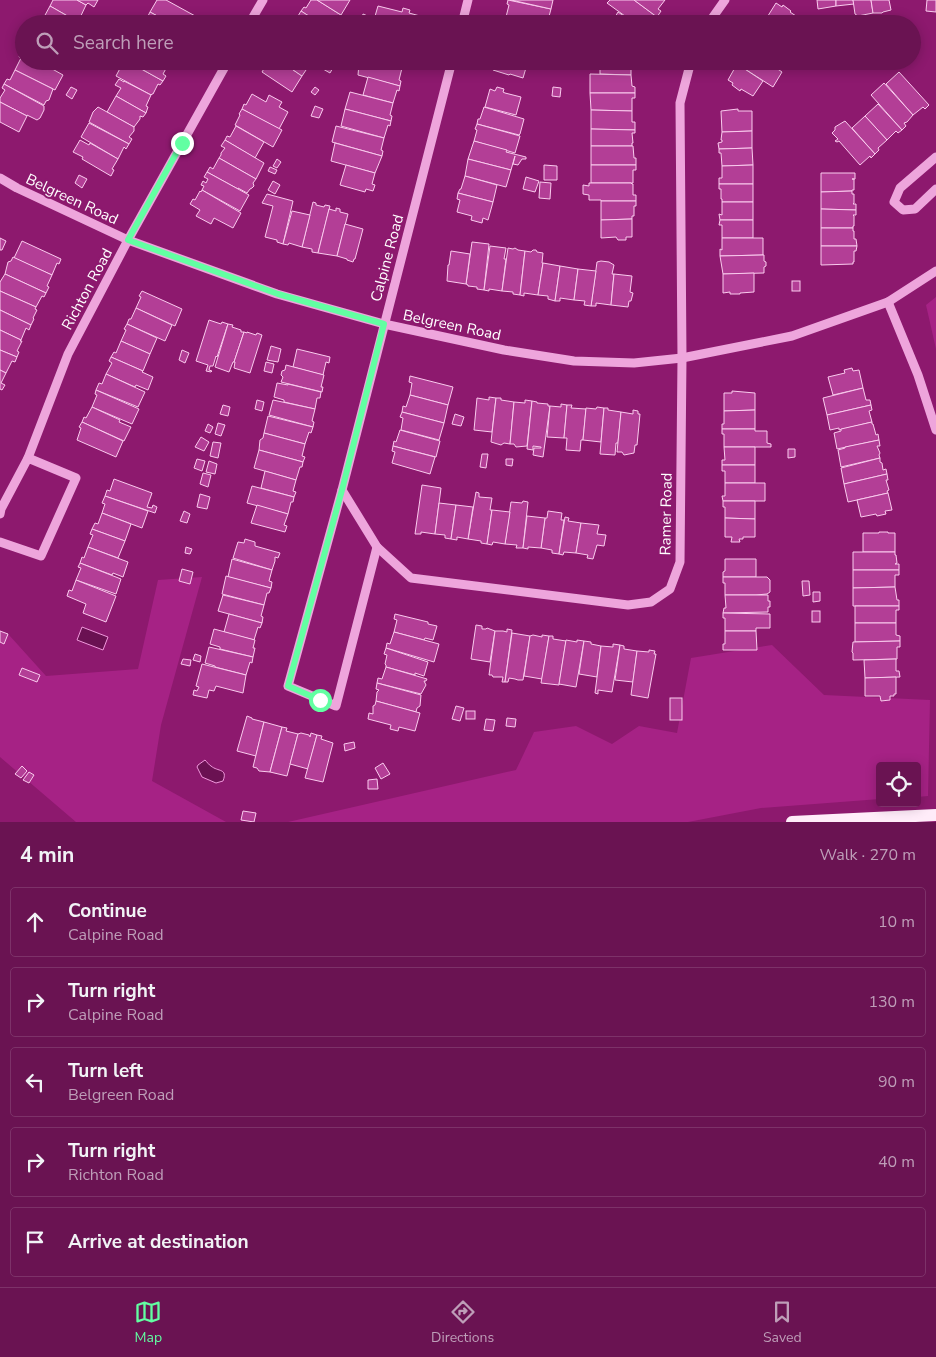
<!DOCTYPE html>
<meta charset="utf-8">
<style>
:root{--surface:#6a1352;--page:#72205c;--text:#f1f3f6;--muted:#be9eb8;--line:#7d3269;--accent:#62ffa2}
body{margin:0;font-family:"Nunito Sans",sans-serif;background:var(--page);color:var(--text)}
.controls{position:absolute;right:15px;bottom:15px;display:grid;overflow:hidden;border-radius:5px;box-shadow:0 2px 12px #0003}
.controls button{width:45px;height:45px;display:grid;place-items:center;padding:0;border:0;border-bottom:1px solid var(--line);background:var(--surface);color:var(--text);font:25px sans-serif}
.stop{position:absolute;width:15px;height:15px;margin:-11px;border:4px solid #62ffa2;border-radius:50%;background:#fff}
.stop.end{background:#62ffa2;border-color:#fff;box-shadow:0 1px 5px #0008}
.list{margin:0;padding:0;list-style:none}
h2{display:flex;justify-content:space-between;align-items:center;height:65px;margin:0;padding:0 20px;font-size:21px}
h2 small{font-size:16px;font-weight:400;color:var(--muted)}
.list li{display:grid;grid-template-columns:32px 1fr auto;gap:15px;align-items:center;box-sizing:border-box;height:70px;margin:0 10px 10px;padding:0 10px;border:1px solid var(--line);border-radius:5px}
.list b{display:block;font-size:19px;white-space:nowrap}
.list p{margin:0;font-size:16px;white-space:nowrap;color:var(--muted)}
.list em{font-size:16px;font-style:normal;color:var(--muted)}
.icon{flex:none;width:28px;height:28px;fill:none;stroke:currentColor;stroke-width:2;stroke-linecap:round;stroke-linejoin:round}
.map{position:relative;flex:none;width:936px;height:822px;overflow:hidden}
.search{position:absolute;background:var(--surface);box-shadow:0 2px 12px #0003;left:15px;right:15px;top:15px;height:55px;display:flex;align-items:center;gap:12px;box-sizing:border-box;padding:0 18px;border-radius:28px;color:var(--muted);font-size:19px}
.sheet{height:465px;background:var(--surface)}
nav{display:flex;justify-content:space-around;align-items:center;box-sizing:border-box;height:70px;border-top:1px solid var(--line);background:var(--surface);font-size:14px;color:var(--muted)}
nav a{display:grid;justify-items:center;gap:2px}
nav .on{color:var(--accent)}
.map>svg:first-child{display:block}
.green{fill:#a62285}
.water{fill:#6a1152;stroke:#f098dc}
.building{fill:#b33e96;stroke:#facbee}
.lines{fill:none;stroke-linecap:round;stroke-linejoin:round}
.minor{stroke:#eea5dc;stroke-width:9}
.major{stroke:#ffecf9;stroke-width:12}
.route{stroke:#62ffa2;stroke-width:6}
.labels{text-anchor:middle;stroke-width:4;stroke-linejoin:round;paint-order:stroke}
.street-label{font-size:15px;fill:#fff;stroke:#8d196e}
</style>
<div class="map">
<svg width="936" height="822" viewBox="0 0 936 822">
<rect width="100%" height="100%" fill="#8d196e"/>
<g class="green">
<polygon points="936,297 936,349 926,305"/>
<polygon points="202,577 161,725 152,781 226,822 76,822 0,757 0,634 9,635 46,676 138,669 158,580"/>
<polygon points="772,645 824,695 930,700 928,796 917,797 917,766 880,766 880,799 761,808 688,822 288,822 516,770 534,732 576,726 612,744 639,726 677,733 691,658"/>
</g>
<g class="water">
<polygon points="82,627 108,637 103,650 77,640"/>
<path d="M205,760C207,762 209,765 211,766C218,772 228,768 223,781L216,783L202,777L197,767L198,765Z"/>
</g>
<g class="building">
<polygon points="53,0 77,0 86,5 78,22 50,6"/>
<polygon points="77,0 98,0 94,7 88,3 86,5"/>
<polygon points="157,0 166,0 197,17 194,23 191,21 190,24 172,24 150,12"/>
<polygon points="311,0 317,0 341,15 340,18 346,22 345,24 321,24 301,11 304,7 306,8"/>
<polygon points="317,0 350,0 341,15"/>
<polygon points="508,0 551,9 547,24 531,24 506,17 509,5 507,4"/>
<polygon points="511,0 553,0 551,9"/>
<polygon points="610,0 634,0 657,17 650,24 636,24 607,3"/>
<polygon points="634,0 665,0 658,9 661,11 657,17"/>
<polygon points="817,0 836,0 836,6 818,9"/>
<polygon points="836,0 853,0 854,4 836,6"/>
<polygon points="853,0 871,0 873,13 858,16 855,14"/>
<polygon points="871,0 889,0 891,10 883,12 882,13 873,13"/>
<polygon points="927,0 936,0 936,12 926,11"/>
<polygon points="776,3 782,7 783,5 791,11 790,12 802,20 800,24 773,24 766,19"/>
<polygon points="50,6 78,22 77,24 45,24 39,21 42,16 44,17"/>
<polygon points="378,6 402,12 403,8 410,10 409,13 420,16 418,22 415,21 414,24 373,23"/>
<polygon points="301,11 321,24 297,24 301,18 298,16"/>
<polygon points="150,12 172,24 144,24"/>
<polygon points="618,12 636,24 611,24"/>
<polygon points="363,14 370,17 368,23 361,21"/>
<polygon points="506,17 531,24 505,24"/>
<polygon points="763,18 766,19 773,24 763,24 761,22"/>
<polygon points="21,53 24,54 24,61 38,61 63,75 55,90 15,70 21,58 19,57"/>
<polygon points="38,61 56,61 52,69"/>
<polygon points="124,61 127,61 163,81 160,85 158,84 153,94 152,94 151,95 116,76"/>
<polygon points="127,61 165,61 169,63 163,74 166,76 163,81"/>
<polygon points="272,61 280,61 302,76 292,92 262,72 265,67 267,69"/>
<polygon points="280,61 312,61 302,76"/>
<polygon points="327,61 334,66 330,73 323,69"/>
<polygon points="361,61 375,61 402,68 399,80 401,81 400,86 358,75 359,64"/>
<polygon points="375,61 404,61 402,68"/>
<polygon points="495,61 528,61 523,78 510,74 509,75 493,70"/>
<polygon points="600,61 631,61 631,75 600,74"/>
<polygon points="738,61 766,61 782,72 773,87 737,64"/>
<polygon points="766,61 776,61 773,66"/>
<polygon points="737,64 763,81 753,96 741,89 740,91 732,85 733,83 728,80"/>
<polygon points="15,70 53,89 49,100 46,101 44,105 4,84 7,79 10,80"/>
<polygon points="899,72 929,105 925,109 923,107 913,115 886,84"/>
<polygon points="590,74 631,75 632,86 635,87 635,93 590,93"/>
<polygon points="368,77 400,86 399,91 397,90 393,103 363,95"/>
<polygon points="119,79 124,82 124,81 151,95 146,106 148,107 146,113 116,96 121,88 115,85"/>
<polygon points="884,83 913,115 907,122 904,123 906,126 902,130 871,95"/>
<polygon points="4,84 44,106 44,110 40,118 37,120 27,115 27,116 0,102 0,98 5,90 2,88"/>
<polygon points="71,87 77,90 72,99 66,95"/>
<polygon points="315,87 319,90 315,95 311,92"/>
<polygon points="497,87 504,89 503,92 505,93 521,97 516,115 485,107 490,89 495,91"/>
<polygon points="553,87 561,88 560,97 552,96"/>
<polygon points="350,92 393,103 390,115 392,116 391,121 345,109"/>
<polygon points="590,93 635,93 635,98 632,98 632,111 591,110"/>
<polygon points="252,94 266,102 269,95 282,102 279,107 288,112 279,129 242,109 244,104 246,105"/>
<polygon points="116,96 146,113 143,117 140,116 140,119 134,127 107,112"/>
<polygon points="0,102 27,116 19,132 0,122"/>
<polygon points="878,104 902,130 898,133 896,131 887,140 865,116"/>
<polygon points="315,106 323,109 319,118 311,116"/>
<polygon points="98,107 134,127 134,131 129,137 132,139 129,144 89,122 93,112"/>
<polygon points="484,107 524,119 520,134 519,135 477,124 478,119 480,119"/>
<polygon points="242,109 282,130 273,147 235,125 240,115 239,114"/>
<polygon points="345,109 391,121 390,126 388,125 384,138 341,126"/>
<polygon points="738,109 738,111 752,111 752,131 722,132 721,111"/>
<polygon points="591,110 632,111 632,122 635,122 635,130 591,129"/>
<polygon points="865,116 887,140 878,148 879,150 875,154 852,128"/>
<polygon points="845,121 875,154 871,158 870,156 860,165 839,141 837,142 835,141 838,139 832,133 835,130 835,127"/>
<polygon points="89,123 129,144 126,149 124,147 118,159 81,137"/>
<polygon points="477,124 520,136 515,153 474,141 477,130 475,129"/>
<polygon points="236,126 264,142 255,158 225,140 227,136 230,137"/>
<polygon points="336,126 384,138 381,150 383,151 382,156 332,142"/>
<polygon points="591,129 635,130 635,133 632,133 633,143 632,143 632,146 591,146"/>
<polygon points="752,131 752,148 719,149 718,143 722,142 722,140 721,140 722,132"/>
<polygon points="80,140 89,145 90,143 118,159 112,169 114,170 111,176 82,159 83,157 73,152"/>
<polygon points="225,140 264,163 256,179 219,158 221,155 221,153 225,148 221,146"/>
<polygon points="474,141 507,150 506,152 526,157 526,159 522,159 518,165 513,164 515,156 511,170 468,159"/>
<polygon points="335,143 382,156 375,173 331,161"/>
<polygon points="591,146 633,146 634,158 636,158 636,165 591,165"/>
<polygon points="752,148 753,165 722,166 721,153 719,153 719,149"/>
<polygon points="219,158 256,179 253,183 254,186 252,188 250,189 247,193 238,188 238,189 207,172 210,167 213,169"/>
<polygon points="277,159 281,162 277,168 273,166"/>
<polygon points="468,159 511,170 506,187 465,176"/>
<polygon points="346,165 375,173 372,184 375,185 373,191 366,189 365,192 340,185"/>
<polygon points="544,165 557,166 557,180 544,180"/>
<polygon points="591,165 636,165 636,170 633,170 633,183 591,183"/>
<polygon points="753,165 753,184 719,184 719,178 722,178 722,166"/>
<polygon points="270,167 277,170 275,174 268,171"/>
<polygon points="207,172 249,195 240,211 202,190 204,186 201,185 203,181 206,183 208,179 204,177"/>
<polygon points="821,173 855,173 855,179 852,179 854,179 854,190 852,190 852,191 821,192"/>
<polygon points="79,175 87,179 82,188 75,183"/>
<polygon points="465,176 497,185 493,202 458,193 460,189 461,189"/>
<polygon points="526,177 539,181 535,192 523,189"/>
<polygon points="273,181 280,185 275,194 268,190"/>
<polygon points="540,182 551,183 550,199 539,198"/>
<polygon points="589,183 631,183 632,184 633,184 633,195 636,195 636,201 601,201 601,200 589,200 589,195 583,194 583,185 589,186"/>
<polygon points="719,184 753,184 753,202 722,202 722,199 721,199 721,189 719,189"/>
<polygon points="202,190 241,213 233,228 214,218 211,224 196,216 200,210 190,204 193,199 195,200 200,191 201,192"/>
<polygon points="852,191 852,194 854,194 854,203 853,204 856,204 856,210 821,209 821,192"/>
<polygon points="458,193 493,202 488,220 483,218 482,223 471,220 472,216 457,212 460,200 457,199"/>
<polygon points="267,194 293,201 283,244 277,242 277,240 265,237 273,206 262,203"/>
<polygon points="601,201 636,201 636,206 634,206 634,216 632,216 632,219 601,220"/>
<polygon points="313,202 316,203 316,205 324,207 325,205 330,206 318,253 312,252 312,249 302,247"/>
<polygon points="722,202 753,202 753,220 720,220 719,214 722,215"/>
<polygon points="336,208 340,209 340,212 348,214 337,256 318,253 329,209 336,211"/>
<polygon points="821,209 856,210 856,215 853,215 854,216 854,226 853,226 853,228 821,228"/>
<polygon points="292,211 310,215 302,247 289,243 288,245 283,244"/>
<polygon points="632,219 632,237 626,237 626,240 618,240 616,237 601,238 601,220"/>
<polygon points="720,220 753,220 753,238 722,238 722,225 719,225"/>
<polygon points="345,224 363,229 355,259 354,259 353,262 347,260 347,259 337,256"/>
<polygon points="821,228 853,228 853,231 854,231 854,239 856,239 857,246 821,246"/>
<polygon points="0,238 6,241 2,250 0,250"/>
<polygon points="722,238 763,238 763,255 720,256 720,249 722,250"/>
<polygon points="22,241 61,259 59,264 57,263 52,275 14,258"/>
<polygon points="472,242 489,244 484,290 477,289 477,287 468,286 468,285 466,284"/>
<polygon points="490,246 506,248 504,259 506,259 502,291 489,289 489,291 484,290"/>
<polygon points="821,246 857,246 856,251 854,251 854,262 853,262 853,264 821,265"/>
<polygon points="508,248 513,249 515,248 518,250 525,251 520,295 513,294 513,292 502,291"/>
<polygon points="533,250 536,250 537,252 543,253 542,263 543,263 538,295 524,293 524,296 520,295 525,251 531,252"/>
<polygon points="451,251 470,254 466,284 447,281 448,265 449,265"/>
<polygon points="763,255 764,255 764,261 766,262 766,266 764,267 764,273 723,274 720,256"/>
<polygon points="13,257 52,275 47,286 49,287 46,293 5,274 8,262 11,261"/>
<polygon points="601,261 609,262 614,265 612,274 614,274 611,305 596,303 596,306 591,306 597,262"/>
<polygon points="543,263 560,266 555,301 548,299 548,296 538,295"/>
<polygon points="560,266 578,269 574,300 560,298 560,301 555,301"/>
<polygon points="578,269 596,271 591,306 584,305 585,301 574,300"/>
<polygon points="754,273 754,292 740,293 740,294 730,294 730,292 723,293 723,274"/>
<polygon points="5,274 46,293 44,297 42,296 36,307 0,291 0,282"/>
<polygon points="614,274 632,276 630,292 633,293 631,301 629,301 628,307 611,305"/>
<rect x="792" y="281" width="8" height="10"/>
<polygon points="0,291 36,307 35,309 37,310 33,318 34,319 31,325 0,310"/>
<polygon points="142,291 182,309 175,326 136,308 141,297 139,296"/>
<polygon points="136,308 172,325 165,341 127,324 129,319 131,319"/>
<polygon points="0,310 31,325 29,330 26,328 21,340 0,330"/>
<polygon points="209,320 221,324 222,322 228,324 217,357 216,356 213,366 210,366 209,370 212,371 211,372 206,371 208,365 196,361"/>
<polygon points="127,324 157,338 150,354 121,341 126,330 124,329"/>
<polygon points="228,324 233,325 232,327 241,330 241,332 244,332 234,362 233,362 229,372 215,367"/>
<polygon points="0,330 21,340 20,341 22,341 17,351 19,352 17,357 0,350"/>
<polygon points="244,332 247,333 247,332 256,335 257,333 262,335 250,373 234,368 235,362 234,362"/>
<polygon points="121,341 150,354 143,371 111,357 114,352 116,353"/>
<polygon points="271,346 281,349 278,362 267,360"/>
<polygon points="297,349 330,357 329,363 326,362 323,375 293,367"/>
<polygon points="0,350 17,357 15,362 12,361 6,373 0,370"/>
<polygon points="182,350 189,353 185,363 179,360"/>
<polygon points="111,357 143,371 142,372 153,377 148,390 136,385 135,387 106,374 112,363 109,361"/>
<polygon points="266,362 274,364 272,373 264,371"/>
<polygon points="286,365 324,375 321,387 323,387 322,392 281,382 283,377 281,375 282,371 285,370"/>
<polygon points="852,368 853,371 859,370 863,388 833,395 828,377 845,373 844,370"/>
<polygon points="0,370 6,373 1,383 5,385 2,390 0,389"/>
<polygon points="106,374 145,392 138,407 96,390 99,383 102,384"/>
<polygon points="410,376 453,387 448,405 410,395 412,383 409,382"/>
<polygon points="277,383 288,385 288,384 321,392 320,398 317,398 315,409 284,402 284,400 274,397"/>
<polygon points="863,388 866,400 870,400 871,405 827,415 823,398"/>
<polygon points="96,390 139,409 132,424 92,407 97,395 95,394"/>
<polygon points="732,391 755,393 755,410 724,411 724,393 732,393"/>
<polygon points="410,395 448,405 444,423 402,412 403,406 406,407"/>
<polygon points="489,397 496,398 492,432 474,430 477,398 489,400"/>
<polygon points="496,398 501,398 501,400 514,402 510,444 504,443 501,445 491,442"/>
<polygon points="257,400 264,402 262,411 255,409"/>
<polygon points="273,400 315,409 312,421 314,422 313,427 269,415"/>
<polygon points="525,400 532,401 527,446 516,447 514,444 510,444 514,402 525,403"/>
<polygon points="532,401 537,402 537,403 548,404 548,406 550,406 543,457 533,455 534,448 541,448 541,447 533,446 533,450 527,449"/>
<polygon points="561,404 567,405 564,438 547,437 550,406 561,407"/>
<polygon points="223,405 230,407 228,416 220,414"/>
<polygon points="567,405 572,405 571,408 586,409 583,440 581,440 580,451 566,450 567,438 564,438"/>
<polygon points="871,405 872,410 869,411 872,422 839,430 839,428 830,430 827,415"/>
<polygon points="92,407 120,420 119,422 131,427 124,441 82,422 84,417 86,418"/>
<polygon points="597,407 604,408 601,442 583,440 586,408 596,409"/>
<polygon points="604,408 608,408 608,410 621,412 618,443 616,443 615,455 600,454"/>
<polygon points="633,410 638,411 638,414 640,414 637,445 635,445 634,453 624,455 622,452 617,452 621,412 633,414"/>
<polygon points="755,410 755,429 722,429 722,424 724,424 724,411"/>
<polygon points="402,412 444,423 439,440 401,430 403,418 400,417"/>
<polygon points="455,414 464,417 461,426 452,424"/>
<polygon points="268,416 313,427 311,433 309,432 305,444 264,433"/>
<polygon points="82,422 123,441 116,457 77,440 81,428 79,427"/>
<polygon points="872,422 872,424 873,424 876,435 878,434 879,440 837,449 834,433 841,431 841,429"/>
<polygon points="218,423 225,425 221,436 215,434"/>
<polygon points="208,424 213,427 210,433 205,431"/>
<polygon points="722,429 755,429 755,431 767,431 767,443 771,444 771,447 724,447 724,434 722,434"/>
<polygon points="400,430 440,441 436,457 393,446 394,441 396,442"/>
<polygon points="264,433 305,444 302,456 305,457 303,462 259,450 260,440 263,438"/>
<polygon points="201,437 209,442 204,451 195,447"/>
<polygon points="879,440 880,446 877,446 880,453 879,455 880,458 841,467 838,450 845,448 845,447"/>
<polygon points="213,442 221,443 218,458 210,456"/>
<polygon points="393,446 435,457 430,474 392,463 395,452 392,451"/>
<polygon points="724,447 755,447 755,465 722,465 722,460 725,460"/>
<polygon points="788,449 795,449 795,457 788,458"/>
<polygon points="259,450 303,462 302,467 300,467 296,480 254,468"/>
<polygon points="482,454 488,454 486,468 480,467"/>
<polygon points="880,458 880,462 882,463 883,470 886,469 887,474 844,484 841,468"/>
<polygon points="197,459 205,461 202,471 194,468"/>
<polygon points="506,459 513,459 512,466 506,465"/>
<polygon points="209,461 217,464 215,474 206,472"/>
<polygon points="722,465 755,465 755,483 725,483 725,471 722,471"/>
<polygon points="265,471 296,480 293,491 296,492 294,497 261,488"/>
<polygon points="203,473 211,475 208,487 200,484"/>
<polygon points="887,474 888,480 886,480 889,490 887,491 888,493 848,502 844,484"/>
<polygon points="114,479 152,493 147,507 152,508 153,505 157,507 155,513 105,496 107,490 110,491"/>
<polygon points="725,483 765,483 765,501 723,501 722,496 725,496"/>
<polygon points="422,485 441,488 435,534 421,532 421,534 415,534"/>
<polygon points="252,486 294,497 293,502 291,502 288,514 247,503"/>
<polygon points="476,492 479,493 479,497 492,498 490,510 492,510 487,544 481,543 481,541 468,539"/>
<polygon points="888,493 892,510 885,511 886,514 877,516 876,514 861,517 857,500"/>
<polygon points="200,494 210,497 207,509 197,507"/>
<polygon points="105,496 148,511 142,528 102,513 105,504 102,503"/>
<polygon points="523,501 528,502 523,548 516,548 517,545 505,544 511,502 522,503"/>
<polygon points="723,501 755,501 755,519 725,518 725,507 723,507"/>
<polygon points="439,503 456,505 451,539 445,538 445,535 435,534"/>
<polygon points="257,505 288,514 284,525 287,526 285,532 251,523"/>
<polygon points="456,505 473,507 468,539 457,537 457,540 451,539"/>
<polygon points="492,510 510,512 505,544 493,542 492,545 487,544"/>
<polygon points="184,511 190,514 187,523 180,521"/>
<polygon points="548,511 562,513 561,520 564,520 559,554 552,553 552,550 541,548 545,518 547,518"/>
<polygon points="102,513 131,524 125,541 92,529 95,523 98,524"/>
<polygon points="527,516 545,518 541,548 528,547 528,549 523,548"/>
<polygon points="565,517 569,518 568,521 581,523 576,553 564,552 563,555 559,554"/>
<polygon points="725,518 755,519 755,537 743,537 743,539 739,539 740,542 731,542 732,537 725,537"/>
<polygon points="581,523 599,525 597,534 606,535 604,546 597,545 593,559 587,558 588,555 576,553"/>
<polygon points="92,529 125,541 118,558 88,547 93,535 90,534"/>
<polygon points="879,532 888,532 888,533 895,533 895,552 863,552 863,533 879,533"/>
<polygon points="245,539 255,542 255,546 280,553 278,558 275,557 275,561 272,570 233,558 238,542 244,543"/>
<polygon points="88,547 128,562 123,577 113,573 112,575 80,563 82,557 84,558"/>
<polygon points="186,547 192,549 190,554 185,553"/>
<polygon points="853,552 895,552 895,555 896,555 897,563 895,564 899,564 899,570 853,570"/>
<polygon points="232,559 272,570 269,581 272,582 271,588 228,577"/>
<polygon points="725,559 756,559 756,577 723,577 723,572 725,571"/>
<polygon points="80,563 121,579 116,594 76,580 81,568 78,567"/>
<polygon points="182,569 193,572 190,584 179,581"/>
<polygon points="853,570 899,570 899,575 895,575 895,587 853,588"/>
<polygon points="226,576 271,588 269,593 267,593 264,605 222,594"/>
<polygon points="723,577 767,577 770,580 770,592 767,594 756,595 725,595 725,583 723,583"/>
<polygon points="76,580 116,596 106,622 83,613 86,604 67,596 69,590 72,591"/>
<polygon points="802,581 809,581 810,595 803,596"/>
<polygon points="895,587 897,600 899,600 899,606 853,606 853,588"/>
<polygon points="813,592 820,592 820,601 813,602"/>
<polygon points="223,595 264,605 261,616 263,617 262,623 218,611"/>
<polygon points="725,595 768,595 768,601 770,601 770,607 768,607 768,612 723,613 724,608 726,608"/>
<polygon points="855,606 899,606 899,610 896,610 896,623 855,623"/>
<rect x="812" y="611" width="8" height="11"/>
<polygon points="723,613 770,614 770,628 756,628 756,631 725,631 725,618 723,618"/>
<polygon points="229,614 262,623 260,628 258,627 254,640 224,632"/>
<polygon points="395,614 428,622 428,624 437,626 433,640 425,638 424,640 394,632 397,620 394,619"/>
<polygon points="855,623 896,623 896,635 900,636 900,641 855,642"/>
<polygon points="476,625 482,626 482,629 486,629 487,628 495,631 490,662 471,659"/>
<polygon points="214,629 255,640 253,648 255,648 253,657 220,649 220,647 210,644"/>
<polygon points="507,629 512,630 505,682 502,682 503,677 493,677 492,675 489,675 495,631 503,631 507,632"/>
<polygon points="0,631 8,634 4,644 0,642"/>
<polygon points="725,631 756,631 757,650 723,650 723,644 725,644"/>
<polygon points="394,632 439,644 434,662 386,648 387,643 390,644"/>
<polygon points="512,633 530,636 523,680 518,680 515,679 509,678 508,682 505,682"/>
<polygon points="533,635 542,637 542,635 549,636 542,679 524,676 530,636"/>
<polygon points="549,636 553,636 553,639 566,641 559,685 541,683"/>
<polygon points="566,640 577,642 577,640 584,641 576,687 559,684"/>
<polygon points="584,641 591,642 591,644 601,646 597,677 579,674"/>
<polygon points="900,641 900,647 897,647 897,659 853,660 853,653 852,652 853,642"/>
<polygon points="613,644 620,645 612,692 598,690 598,694 595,693 601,646 613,647"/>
<polygon points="620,645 624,646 624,649 637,651 633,682 615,680"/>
<polygon points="209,647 253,657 252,663 250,662 246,675 215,667 215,666 205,663"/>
<polygon points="386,648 428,662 424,676 415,673 415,675 386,667 386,665 385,664 387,655 384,654"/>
<polygon points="649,650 655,651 654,654 656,654 648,698 631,695 637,651 649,652"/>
<polygon points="195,654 201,656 200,662 193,660"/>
<polygon points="183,659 191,660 190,666 181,664"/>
<polygon points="896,659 896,671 899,671 900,677 865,678 864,660"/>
<polygon points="202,664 246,675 243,693 216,686 214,691 209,690 207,698 193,695 194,690 197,691 199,687 196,686"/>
<polygon points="386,667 427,679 426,681 424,681 426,685 421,694 377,683 378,678 382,679"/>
<polygon points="22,668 40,675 37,682 19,675"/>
<polygon points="896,677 896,694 894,694 894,696 890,696 890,700 881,701 880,696 865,696 865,678"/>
<polygon points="377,683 421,695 420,706 417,708 416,712 376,701 377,692 379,690 376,689"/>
<rect x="670" y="698" width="12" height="22"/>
<polygon points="376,701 420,713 415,731 399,727 398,731 390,729 391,725 368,719 369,713 373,714 373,706 375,705"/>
<polygon points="456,706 464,708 460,721 452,719"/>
<rect x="466" y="711" width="9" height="8"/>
<polygon points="247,716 252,718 252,719 264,722 256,756 237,751"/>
<polygon points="507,718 516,719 515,727 506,726"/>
<polygon points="486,719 495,720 493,731 484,730"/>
<polygon points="264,722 282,727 270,772 259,771 257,768 253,767"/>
<polygon points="282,727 287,728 286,731 298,734 287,776 270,772"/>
<polygon points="301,733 309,735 310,737 311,733 317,735 308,769 290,764 298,734"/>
<polygon points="317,735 322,736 321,739 333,743 323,782 305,778"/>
<polygon points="354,742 355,748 345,751 344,744"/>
<polygon points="383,763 390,774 381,779 375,768"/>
<polygon points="22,766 27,771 21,778 15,774"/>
<polygon points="29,772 34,775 29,783 23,780"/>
<polygon points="377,779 378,789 368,789 368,780"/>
<polygon points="243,811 256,813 254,822 241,820"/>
</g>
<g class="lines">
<g class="minor">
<polyline points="249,24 263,0"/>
<polyline points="462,24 468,0"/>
<polyline points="708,24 725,0"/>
<polyline points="936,157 900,188 894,202 903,210 915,209 936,189"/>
<polyline points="0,178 17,188 128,240 277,294 384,324 504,350 574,361 634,363 682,358 792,336 888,302 936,271"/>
<polyline points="888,302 918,375 936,430"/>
<polyline points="28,458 68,354 128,240 228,61"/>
<polyline points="342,490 377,547 411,578 628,605 651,602 670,589 680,562 682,358 680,103 691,61"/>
<polyline points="0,514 1,509 28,458 76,478 41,556 0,542"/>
<polyline points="377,547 336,706 288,686 342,490 452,61"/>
</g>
<polyline class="major" points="792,822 936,815"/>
</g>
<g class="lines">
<polyline class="route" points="182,143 128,240 278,294 384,324 342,490 288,686 320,700"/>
</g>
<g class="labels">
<g class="street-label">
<text transform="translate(72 199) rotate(25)" y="5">Belgreen Road</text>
<text transform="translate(387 258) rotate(-75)" y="5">Calpine Road</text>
<text transform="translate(87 289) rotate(-62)" y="5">Richton Road</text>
<text transform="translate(452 325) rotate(12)" y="5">Belgreen Road</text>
<text transform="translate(666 514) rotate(-89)" y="5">Ramer Road</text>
</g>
</g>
</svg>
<div class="controls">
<button><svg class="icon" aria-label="locate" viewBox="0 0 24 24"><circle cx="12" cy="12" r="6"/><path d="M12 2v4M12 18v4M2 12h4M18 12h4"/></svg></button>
</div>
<div class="stop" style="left:320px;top:700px"></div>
<div class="stop end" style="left:182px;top:143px"></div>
<div class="search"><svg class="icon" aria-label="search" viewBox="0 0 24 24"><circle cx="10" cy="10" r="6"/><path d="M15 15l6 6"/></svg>Search here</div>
</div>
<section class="sheet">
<h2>4 min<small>Walk · 270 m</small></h2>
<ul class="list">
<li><svg class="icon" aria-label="ahead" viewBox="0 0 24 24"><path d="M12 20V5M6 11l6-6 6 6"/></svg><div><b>Continue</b><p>Calpine Road</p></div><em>10 m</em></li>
<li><svg class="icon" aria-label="right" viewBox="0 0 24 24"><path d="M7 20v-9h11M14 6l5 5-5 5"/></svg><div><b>Turn right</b><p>Calpine Road</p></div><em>130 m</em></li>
<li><svg class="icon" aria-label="left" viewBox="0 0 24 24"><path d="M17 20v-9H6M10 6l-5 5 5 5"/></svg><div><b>Turn left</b><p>Belgreen Road</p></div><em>90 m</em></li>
<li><svg class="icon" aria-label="right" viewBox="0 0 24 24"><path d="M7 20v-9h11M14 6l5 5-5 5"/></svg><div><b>Turn right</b><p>Richton Road</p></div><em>40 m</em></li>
<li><svg class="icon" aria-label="arrive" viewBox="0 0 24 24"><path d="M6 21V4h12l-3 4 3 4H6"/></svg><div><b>Arrive at destination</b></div></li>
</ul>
</section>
<nav>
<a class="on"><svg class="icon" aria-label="map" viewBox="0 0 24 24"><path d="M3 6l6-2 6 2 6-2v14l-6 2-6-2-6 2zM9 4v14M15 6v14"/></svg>Map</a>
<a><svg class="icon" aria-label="directions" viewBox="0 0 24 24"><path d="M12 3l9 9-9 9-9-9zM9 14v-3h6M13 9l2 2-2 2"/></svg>Directions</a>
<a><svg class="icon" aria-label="saved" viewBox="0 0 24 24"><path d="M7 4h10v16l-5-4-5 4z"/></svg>Saved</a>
</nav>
